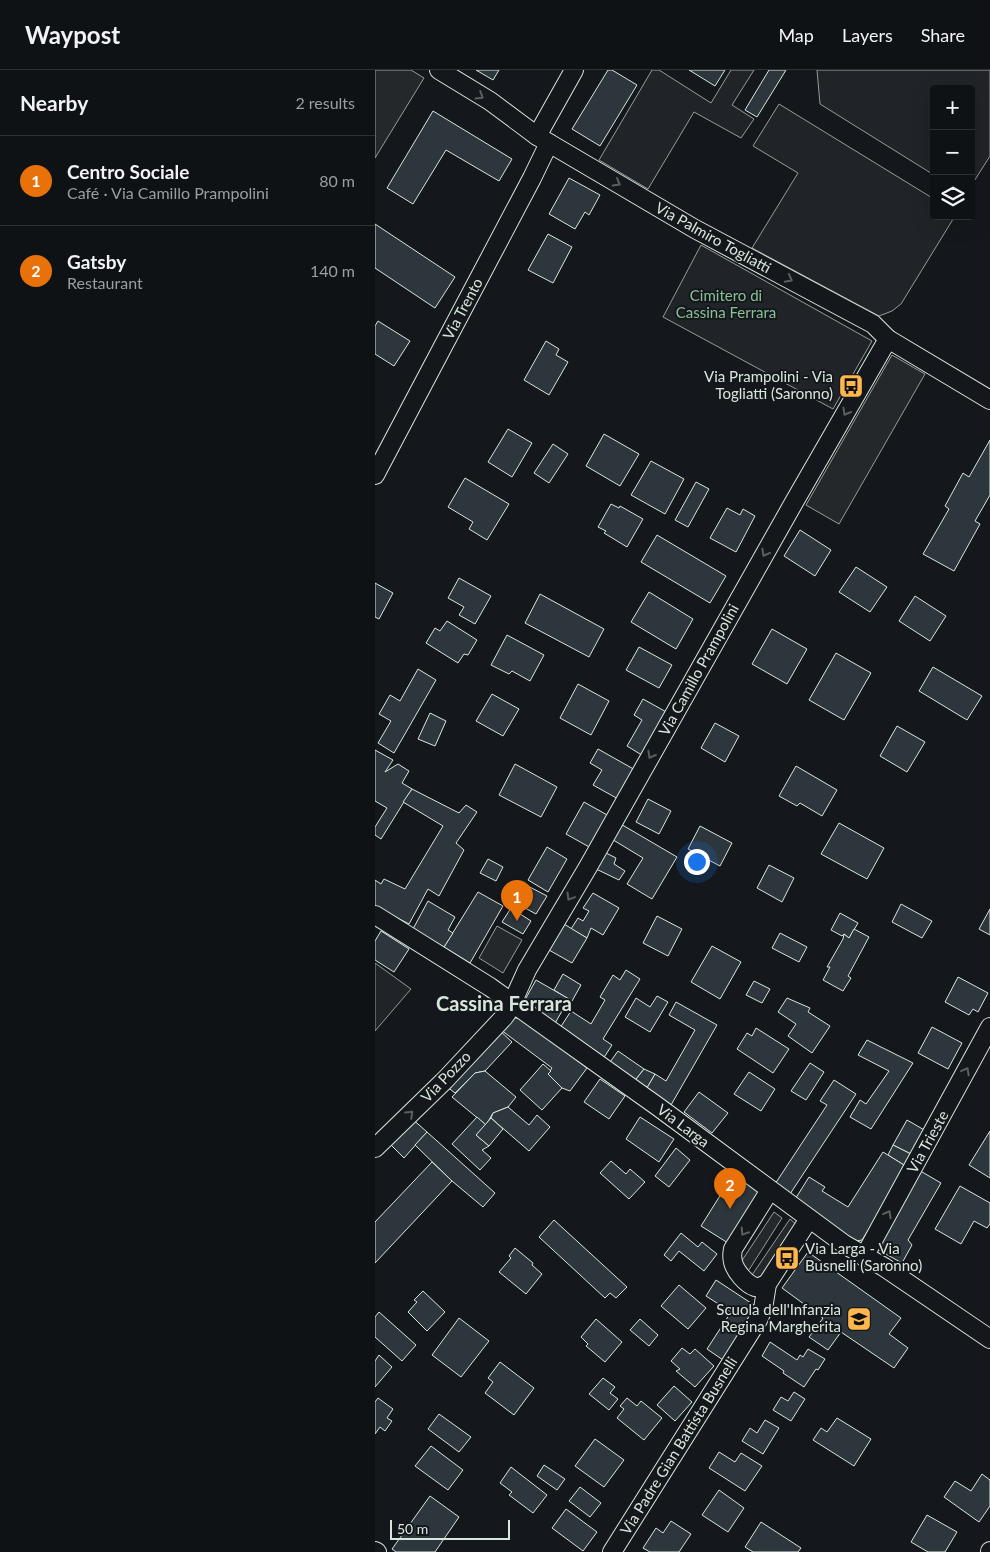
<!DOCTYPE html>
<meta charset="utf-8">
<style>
:root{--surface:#0f1215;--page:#181b1e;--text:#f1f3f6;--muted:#9b9ea0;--line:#2f3234;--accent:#db2777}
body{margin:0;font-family:Lato,sans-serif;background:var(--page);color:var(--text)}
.controls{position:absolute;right:15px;top:15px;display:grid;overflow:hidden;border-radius:5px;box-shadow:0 5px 20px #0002}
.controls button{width:45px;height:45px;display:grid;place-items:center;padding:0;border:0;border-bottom:1px solid var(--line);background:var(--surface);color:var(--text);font:25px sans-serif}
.scale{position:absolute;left:15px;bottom:12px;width:120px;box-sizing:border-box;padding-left:5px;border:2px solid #d8e6dc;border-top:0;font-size:14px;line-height:18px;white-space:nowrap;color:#d8e6dc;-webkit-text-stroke:4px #14181c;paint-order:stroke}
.you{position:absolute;left:321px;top:791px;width:18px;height:18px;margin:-12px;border:4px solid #fff;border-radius:50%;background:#1a73e8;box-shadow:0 0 0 8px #1a73e833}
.badge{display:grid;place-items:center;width:32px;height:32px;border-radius:50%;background:var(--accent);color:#fff;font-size:16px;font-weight:700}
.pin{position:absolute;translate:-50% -41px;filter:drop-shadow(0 1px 2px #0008)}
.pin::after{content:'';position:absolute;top:26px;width:18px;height:15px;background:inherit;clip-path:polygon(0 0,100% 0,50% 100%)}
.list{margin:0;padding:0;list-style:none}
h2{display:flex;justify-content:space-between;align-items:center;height:65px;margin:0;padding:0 20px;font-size:21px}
h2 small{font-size:16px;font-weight:400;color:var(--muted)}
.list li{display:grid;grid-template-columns:32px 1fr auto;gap:15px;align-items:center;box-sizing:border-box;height:90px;padding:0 20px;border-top:1px solid var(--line)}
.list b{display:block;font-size:19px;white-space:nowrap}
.list p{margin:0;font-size:16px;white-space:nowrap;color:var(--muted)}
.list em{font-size:16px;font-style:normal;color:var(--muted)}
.icon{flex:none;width:28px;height:28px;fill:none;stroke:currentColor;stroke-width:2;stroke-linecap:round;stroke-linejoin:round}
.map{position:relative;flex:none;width:615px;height:1482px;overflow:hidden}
header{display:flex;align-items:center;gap:30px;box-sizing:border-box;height:70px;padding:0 25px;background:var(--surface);border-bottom:1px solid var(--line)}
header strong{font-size:24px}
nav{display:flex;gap:28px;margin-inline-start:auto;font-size:18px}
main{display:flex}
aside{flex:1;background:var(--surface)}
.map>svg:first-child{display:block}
.green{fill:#202428;stroke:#939e99}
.parking{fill:#24282b;stroke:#939e99}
.building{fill:#2c363c;stroke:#d8e6dc}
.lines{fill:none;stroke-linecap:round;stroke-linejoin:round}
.minor-casing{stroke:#d8e6dc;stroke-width:20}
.minor{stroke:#14181c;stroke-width:18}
.oneway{stroke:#59605f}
.labels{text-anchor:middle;stroke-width:4;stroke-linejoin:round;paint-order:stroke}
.street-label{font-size:15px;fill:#d8e6dc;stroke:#14181c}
.park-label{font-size:15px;fill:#8ac095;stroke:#14181c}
.poi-label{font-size:15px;fill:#d8e6dc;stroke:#14181c;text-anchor:end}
.district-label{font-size:20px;font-weight:bold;fill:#d8e6dc;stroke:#14181c}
</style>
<header>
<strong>Waypost</strong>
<nav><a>Map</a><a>Layers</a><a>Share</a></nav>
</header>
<main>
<aside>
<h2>Nearby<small>2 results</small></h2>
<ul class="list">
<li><span class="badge" style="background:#e8710a">1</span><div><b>Centro Sociale</b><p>Café · Via Camillo Prampolini</p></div><em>80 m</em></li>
<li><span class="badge" style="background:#e8710a">2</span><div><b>Gatsby</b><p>Restaurant</p></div><em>140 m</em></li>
</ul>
</aside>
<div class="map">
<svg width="615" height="1482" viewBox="0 0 615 1482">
<rect width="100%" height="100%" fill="#14181c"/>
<g class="green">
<polygon points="277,0 284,0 336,33 356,0 379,0 357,35 379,49 366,68 319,42 273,119 224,90"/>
<polygon points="442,0 615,0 615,86 596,116 596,19 559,19 559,105 445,34"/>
<polygon points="404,34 559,129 559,146 580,146 526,234 517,241 504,246 377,178 423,103 378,76"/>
<polygon points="326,175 497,271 458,339 288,247"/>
<polygon points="0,893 36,919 0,961"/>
</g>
<g class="parking">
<polygon points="0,0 36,0 49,8 0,88"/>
<polygon points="517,285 550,304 464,454 431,435"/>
<polygon points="122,856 147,870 128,903 104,888"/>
<polygon points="399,1142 407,1148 372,1203 364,1195"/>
<polygon points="415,1149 422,1155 384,1212 377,1205"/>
</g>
<g class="building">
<polygon points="101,0 124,0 118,10"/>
<polygon points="233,0 237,0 262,15 225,76 197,59"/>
<polygon points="314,0 350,0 340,16"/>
<polygon points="394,0 411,0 382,47 370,40"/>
<polygon points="58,41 137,89 124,111 71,80 38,134 12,118"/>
<polygon points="194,108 225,125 214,145 210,142 200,159 174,144"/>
<polygon points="0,154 80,207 60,238 0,198"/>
<polygon points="173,164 197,177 178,213 153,200"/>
<polygon points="3,251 35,271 19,296 0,284 0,256"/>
<polygon points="171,271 184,279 181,285 193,292 174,325 149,310"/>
<polygon points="133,359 157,373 137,407 113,392"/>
<polygon points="229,364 264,384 245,416 211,396"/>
<polygon points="615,370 615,425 600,451 605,454 579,501 548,484 574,439 570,436 588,403 594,407"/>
<polygon points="178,374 193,384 174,413 159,403"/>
<polygon points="276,391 309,409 290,444 256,425"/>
<polygon points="90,408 134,434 112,470 94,459 98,452 73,437"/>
<polygon points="321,412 334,419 313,457 300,450"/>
<polygon points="236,434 244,438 245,436 268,449 252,477 229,463 231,461 223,457"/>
<polygon points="352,438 365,445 368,439 380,446 361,482 335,468"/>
<polygon points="425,460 456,480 440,506 409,486"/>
<polygon points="282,465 351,506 335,533 266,492"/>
<polygon points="481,497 512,517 495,542 464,522"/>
<polygon points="84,508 116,526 100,554 84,545 89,537 73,528"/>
<polygon points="0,513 18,523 4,549 0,547"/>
<polygon points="274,522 318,549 301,579 256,552"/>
<polygon points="165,524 229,559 214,587 150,553"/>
<polygon points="540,526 571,546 555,571 524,551"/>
<polygon points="72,551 102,570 93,585 89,584 83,593 51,573 60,558 65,561"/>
<polygon points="397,559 432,579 412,614 377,594"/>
<polygon points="132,565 169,585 155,611 137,601 134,604 116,595"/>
<polygon points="264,577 297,595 284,618 251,600"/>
<polygon points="461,583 496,603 469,650 434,630"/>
<polygon points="558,597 607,626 592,650 544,621"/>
<polygon points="43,599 61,610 19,683 3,673 16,651 4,644 15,625 25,631"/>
<polygon points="203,614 234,631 216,665 185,648"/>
<polygon points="117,624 144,639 128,666 101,651"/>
<polygon points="268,629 295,644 270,687 252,676 267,650 259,645"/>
<polygon points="55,643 71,651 60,676 43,669"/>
<polygon points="340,653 364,666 350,692 326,678"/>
<polygon points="522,656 550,672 532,702 505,686"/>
<polygon points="223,679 262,701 245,730 218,715 227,700 215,693"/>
<polygon points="0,680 18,690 10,702 23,694 34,701 27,713 37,719 6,769 0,765 0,757 12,738 0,731"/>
<polygon points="140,694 182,717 166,747 124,725"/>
<polygon points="421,696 462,720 447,746 425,733 422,736 404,726"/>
<polygon points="37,719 84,743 91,735 102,742 81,773 89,780 64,826 53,819 34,854 0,836 0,810 6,814 9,809 30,819 68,756 28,732"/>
<polygon points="273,729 296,741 284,764 261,752"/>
<polygon points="209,732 234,746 216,778 191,764"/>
<polygon points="244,753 302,787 277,829 252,814 268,788 235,768"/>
<polygon points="464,753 509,778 492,809 446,784"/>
<polygon points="325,756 357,773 345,796 313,779"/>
<polygon points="172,777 192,789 173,822 153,810"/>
<polygon points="229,782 241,788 239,794 250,801 244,810 219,798"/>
<polygon points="113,789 128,797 121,811 105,803"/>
<polygon points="394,795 419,808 407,832 382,818"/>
<polygon points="151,815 172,826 161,844 141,833"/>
<polygon points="103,822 128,836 95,893 69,877"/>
<polygon points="218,823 244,838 228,865 216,858 212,868 196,859 203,848 208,851 214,841 208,838"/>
<polygon points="53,831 80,847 73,860 78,863 69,877 38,859"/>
<polygon points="526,834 557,851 547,868 517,852"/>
<polygon points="136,838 156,851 148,864 127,852"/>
<polygon points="615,839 615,865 604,859"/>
<polygon points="465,843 483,853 474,868 469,864 467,866 456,860"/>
<polygon points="282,846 307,859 293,886 268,873"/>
<polygon points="189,854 212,868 197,893 174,880"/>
<polygon points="479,859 494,867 473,906 476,908 468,921 448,910 455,897 452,897 468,869 469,864 474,868"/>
<polygon points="6,861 34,879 19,902 0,890 0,871"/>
<polygon points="405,863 432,877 424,892 397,878"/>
<polygon points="337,876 366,892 345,929 316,912"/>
<polygon points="251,900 265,909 228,969 237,975 228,989 183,961 196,941 216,954 230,930 225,927 238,905 245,910"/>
<polygon points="188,904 206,915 197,931 179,920"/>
<polygon points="583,907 613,923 603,942 598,939 594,945 570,932"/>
<polygon points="161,910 194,929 179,955 146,937"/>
<polygon points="379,911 395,919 387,933 371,925"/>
<polygon points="282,926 293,932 275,962 250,947 261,928 275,937"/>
<polygon points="412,928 435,938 433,942 455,956 437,983 413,966 421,954 403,942"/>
<polygon points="301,932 342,955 296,1035 270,1021 280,1004 291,1011 320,960 294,945"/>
<polygon points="135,948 145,948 212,998 195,1021 187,1018 173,1004 177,998 126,960"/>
<polygon points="557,957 587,973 573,999 543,983"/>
<polygon points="381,958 414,979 398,1003 362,979 372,963 377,966"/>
<polygon points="123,959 137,972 110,1001 100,1003 80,1023 71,1016"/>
<polygon points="492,970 538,993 496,1059 475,1047 485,1030 491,1034 514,1001 483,985"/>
<polygon points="243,981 269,999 258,1013 233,995"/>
<polygon points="435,993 449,1002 431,1030 416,1021"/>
<polygon points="168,994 176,1001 173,1004 187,1018 167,1040 145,1020"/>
<polygon points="269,999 280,1004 270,1021 258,1013"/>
<polygon points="110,1001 141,1027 133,1037 118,1043 111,1055 77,1027 100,1003"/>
<polygon points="374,1002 400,1019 386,1041 359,1024"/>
<polygon points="225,1009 250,1026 234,1049 209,1032"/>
<polygon points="459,1010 481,1024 415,1124 400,1114 452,1035 445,1031"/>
<polygon points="324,1022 353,1043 337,1063 309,1042"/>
<polygon points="133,1037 154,1055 162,1045 175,1057 154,1081 116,1048 118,1043"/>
<polygon points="35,1047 52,1062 29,1088 12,1071"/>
<polygon points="102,1047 111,1055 101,1065 114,1076 107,1080 116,1088 105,1100 77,1074"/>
<polygon points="265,1047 299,1069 284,1092 251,1069"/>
<polygon points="116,1048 128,1059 114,1076 101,1065"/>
<polygon points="532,1050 551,1061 536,1084 518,1075"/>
<polygon points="615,1061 615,1108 594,1095"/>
<polygon points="52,1062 120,1123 108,1137 77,1111 40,1075"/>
<polygon points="518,1075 536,1084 529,1095 513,1085"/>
<polygon points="301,1078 315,1090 294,1117 280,1106"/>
<polygon points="508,1082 529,1095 533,1089 537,1092 487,1170 481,1171 419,1131 434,1107 450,1117 447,1121 473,1137"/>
<polygon points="236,1091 251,1104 255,1099 270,1112 254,1129 225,1103"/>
<polygon points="57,1092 77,1111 0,1193 0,1152"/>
<polygon points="542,1099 566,1113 533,1170 537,1175 527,1193 498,1177"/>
<polygon points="358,1105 385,1122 353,1173 326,1156"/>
<polygon points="585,1116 615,1133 615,1154 612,1158 599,1151 586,1174 560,1159"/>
<polygon points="179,1150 252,1217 241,1228 235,1223 230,1228 164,1167"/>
<polygon points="306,1163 323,1177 327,1172 342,1184 329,1201 304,1181 296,1191 289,1185"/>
<polygon points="140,1178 158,1193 157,1195 167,1204 151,1224 124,1202 136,1188 134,1186"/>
<polygon points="433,1182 526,1248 514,1264 533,1278 519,1298 466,1262 453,1280 434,1267 448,1248 407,1218"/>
<polygon points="341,1210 382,1237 348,1290 332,1279 356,1242 331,1226"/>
<polygon points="304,1215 331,1238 313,1259 286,1236"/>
<polygon points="48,1221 70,1242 52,1261 33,1242 42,1232 39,1230"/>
<polygon points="4,1242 41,1275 27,1291 0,1267 0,1247"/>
<polygon points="84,1248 114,1271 86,1307 57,1285"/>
<polygon points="221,1249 247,1272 230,1292 211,1276 213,1274 206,1267"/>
<polygon points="265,1249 283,1265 274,1276 255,1260"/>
<polygon points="395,1272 422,1290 425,1285 428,1287 433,1279 450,1289 443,1300 441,1299 429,1317 408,1303 409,1301 387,1286"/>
<polygon points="307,1278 315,1284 320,1279 339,1296 320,1317 301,1301 305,1299 296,1291"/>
<polygon points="4,1285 17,1297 0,1317 0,1291"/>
<polygon points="125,1292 159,1318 139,1345 110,1323 118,1312 113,1308"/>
<polygon points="228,1308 240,1317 235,1323 243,1329 234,1340 214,1324"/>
<polygon points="299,1316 317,1332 300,1351 282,1335"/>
<polygon points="419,1322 430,1329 416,1351 398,1340 406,1327 413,1331"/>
<polygon points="3,1328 18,1339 12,1348 17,1351 10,1361 5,1357 0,1364 0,1332"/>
<polygon points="252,1328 262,1336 266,1331 287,1348 269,1370 242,1348 249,1339 245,1336"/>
<polygon points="64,1344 96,1367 84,1382 53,1359"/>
<polygon points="462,1348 496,1369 479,1396 438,1370 446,1358 452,1362"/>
<polygon points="390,1350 404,1358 388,1384 367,1371 375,1358 382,1363"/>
<polygon points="220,1369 249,1390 229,1417 200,1396"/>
<polygon points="56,1376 88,1400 73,1420 40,1396"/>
<polygon points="344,1382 360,1392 366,1383 387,1396 370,1421 334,1398"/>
<polygon points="169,1395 190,1409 182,1420 162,1406"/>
<polygon points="136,1397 172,1425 158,1443 134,1425 137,1422 125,1413"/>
<polygon points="607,1404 615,1410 615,1436 604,1452 569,1427 580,1411 596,1421"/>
<polygon points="205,1417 226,1433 215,1447 194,1431"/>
<polygon points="344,1420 369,1438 353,1462 327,1445"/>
<polygon points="55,1426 84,1447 60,1482 21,1482 17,1479"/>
<polygon points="191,1439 222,1462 208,1481 177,1458"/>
<polygon points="552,1445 582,1462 570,1482 553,1482 536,1472"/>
<polygon points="296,1451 316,1464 304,1482 275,1482 268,1478 281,1458 288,1463"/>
<polygon points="386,1452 426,1478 423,1482 378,1482 370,1477"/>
</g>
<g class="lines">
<defs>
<g id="minor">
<polyline points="64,0 115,31 162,66 196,86 320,159 498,254 513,269 615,330"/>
<polyline points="162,66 199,0"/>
<polyline points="0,405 157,108 174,73"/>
<polyline points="0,845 115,917 282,1036 469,1174 509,1197 615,1269"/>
<polyline points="0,1078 70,1010 129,947 134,940 152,900 213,797 418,434 513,269"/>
<polyline points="489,1187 615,957"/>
<path d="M392,1214C388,1215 384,1218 380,1217C371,1214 360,1201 358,1192C357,1188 357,1184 358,1179L395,1120"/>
<polyline points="0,1481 2,1482"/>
<polyline points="237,1482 383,1250 388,1239 392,1214 434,1149"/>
<polyline points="615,1482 615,1481"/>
</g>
</defs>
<use href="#minor" class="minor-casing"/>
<use href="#minor" class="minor"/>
</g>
<defs><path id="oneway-chevron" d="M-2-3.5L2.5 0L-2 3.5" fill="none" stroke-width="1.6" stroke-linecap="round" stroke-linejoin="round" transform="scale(1.25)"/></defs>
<g class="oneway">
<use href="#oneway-chevron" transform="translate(105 26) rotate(32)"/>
<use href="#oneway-chevron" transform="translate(242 113) rotate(30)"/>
<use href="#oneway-chevron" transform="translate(414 209) rotate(28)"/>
<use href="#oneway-chevron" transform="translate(471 342) rotate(120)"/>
<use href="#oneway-chevron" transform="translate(390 483) rotate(119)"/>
<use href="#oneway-chevron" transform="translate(276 685) rotate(119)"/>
<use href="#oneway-chevron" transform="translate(195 827) rotate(121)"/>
<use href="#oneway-chevron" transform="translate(591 1001) rotate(-62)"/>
<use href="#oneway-chevron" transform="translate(35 1044) rotate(-44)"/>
<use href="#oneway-chevron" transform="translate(513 1144) rotate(-61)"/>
<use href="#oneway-chevron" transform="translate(369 1162) rotate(123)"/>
</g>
<defs>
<symbol id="bus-square" viewBox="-11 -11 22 22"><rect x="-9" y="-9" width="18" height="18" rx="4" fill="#ffb74d" stroke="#14181c"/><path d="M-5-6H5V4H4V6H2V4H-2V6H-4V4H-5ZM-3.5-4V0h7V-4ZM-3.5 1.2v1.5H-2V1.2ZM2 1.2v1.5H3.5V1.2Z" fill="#111"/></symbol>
<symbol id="school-square" viewBox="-11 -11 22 22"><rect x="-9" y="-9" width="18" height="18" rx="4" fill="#ffb74d" stroke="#14181c"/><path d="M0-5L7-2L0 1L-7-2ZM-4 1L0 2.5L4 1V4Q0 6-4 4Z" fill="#111"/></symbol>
</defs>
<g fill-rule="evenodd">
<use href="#bus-square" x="462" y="302" width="28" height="28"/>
<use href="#bus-square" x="398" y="1174" width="28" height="28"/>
<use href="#school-square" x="470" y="1235" width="28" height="28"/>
</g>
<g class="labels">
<g class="street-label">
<text transform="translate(338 168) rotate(29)" y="5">Via Palmiro Togliatti</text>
<text transform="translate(88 239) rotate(-62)" y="5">Via Trento</text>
<text transform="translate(324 600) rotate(-61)" y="5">Via Camillo Prampolini</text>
<text transform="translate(71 1007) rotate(-46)" y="5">Via Pozzo</text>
<text transform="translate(308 1056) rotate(37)" y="5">Via Larga</text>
<text transform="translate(553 1072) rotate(-61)" y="5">Via Trieste</text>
<text transform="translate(304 1376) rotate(-58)" y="5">Via Padre Gian Battista Busnelli</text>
</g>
<g class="park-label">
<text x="351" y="231">Cimitero di<tspan x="351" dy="17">Cassina Ferrara</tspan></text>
</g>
<g class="poi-label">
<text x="458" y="312">Via Prampolini - Via<tspan x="458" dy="17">Togliatti (Saronno)</tspan></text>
<text x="430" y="1184" text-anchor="start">Via Larga - Via<tspan x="430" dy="17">Busnelli (Saronno)</tspan></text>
<text x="466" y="1245">Scuola dell'Infanzia<tspan x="466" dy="17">Regina Margherita</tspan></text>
</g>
<g class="district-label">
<text x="129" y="941">Cassina Ferrara</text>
</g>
</g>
</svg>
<div class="controls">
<button>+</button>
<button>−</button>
<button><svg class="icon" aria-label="layers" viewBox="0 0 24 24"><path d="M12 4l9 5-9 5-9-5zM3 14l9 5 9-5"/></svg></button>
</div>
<div class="scale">50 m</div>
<div class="you"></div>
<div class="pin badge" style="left:142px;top:851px;background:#e8710a">1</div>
<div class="pin badge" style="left:355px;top:1139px;background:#e8710a">2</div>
</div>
</main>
